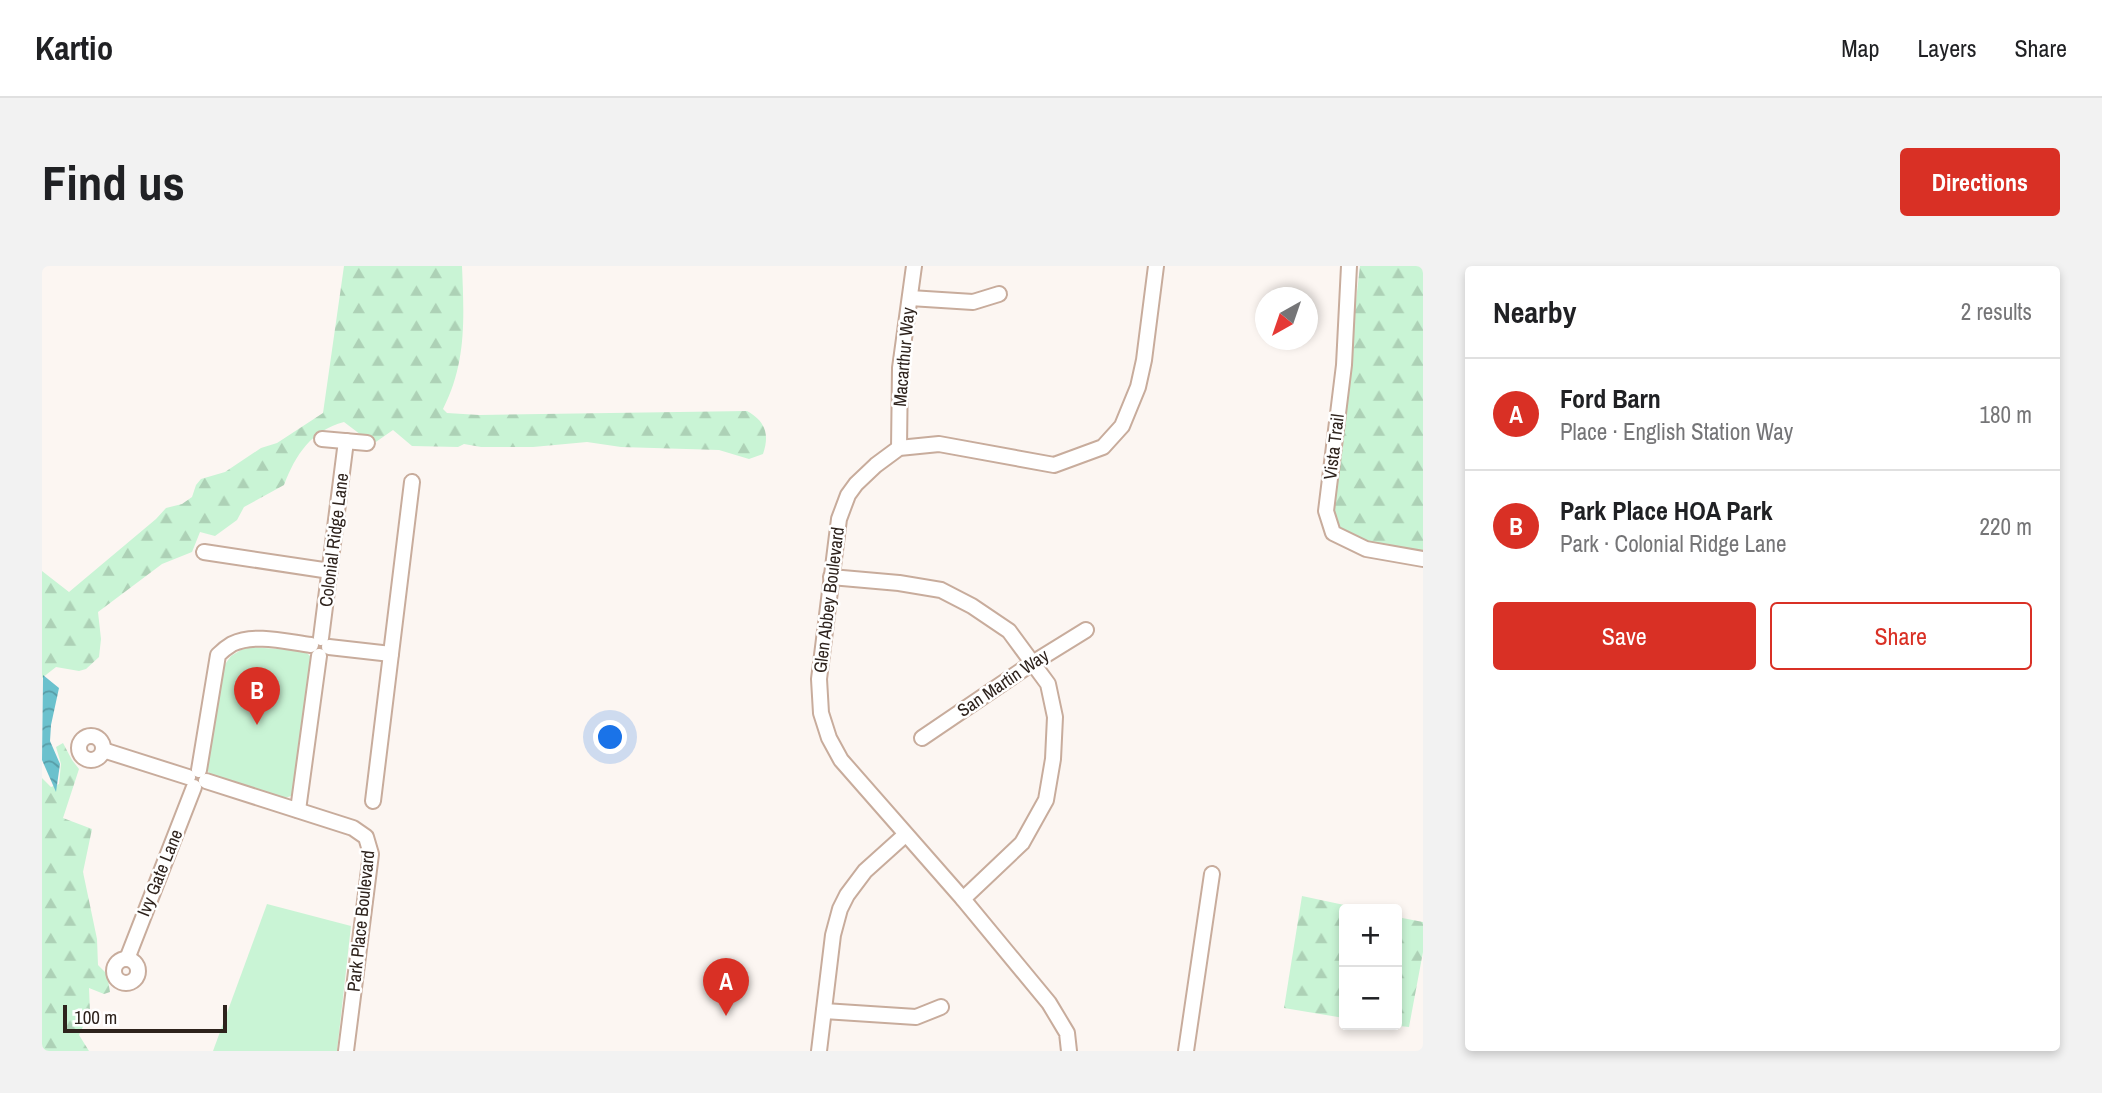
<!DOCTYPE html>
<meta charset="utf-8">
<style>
:root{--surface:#fff;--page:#f2f2f2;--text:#202124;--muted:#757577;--line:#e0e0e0;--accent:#d93025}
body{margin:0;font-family:"Archivo Narrow",sans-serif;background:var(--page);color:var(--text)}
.controls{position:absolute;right:21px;bottom:21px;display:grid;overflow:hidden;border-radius:7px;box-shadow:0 4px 10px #0003}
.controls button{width:63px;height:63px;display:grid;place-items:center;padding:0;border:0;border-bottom:2px solid var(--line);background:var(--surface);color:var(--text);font:35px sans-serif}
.compass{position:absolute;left:1213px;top:21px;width:63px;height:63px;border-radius:50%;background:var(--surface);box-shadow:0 4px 10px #0003;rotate:220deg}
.scale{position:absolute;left:21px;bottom:18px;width:164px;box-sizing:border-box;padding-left:7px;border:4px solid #2e231d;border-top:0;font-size:19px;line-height:24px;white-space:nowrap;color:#2e231d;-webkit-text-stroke:5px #fff;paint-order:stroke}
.you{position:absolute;left:569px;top:472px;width:24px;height:24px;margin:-18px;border:5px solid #fff;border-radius:50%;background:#1a73e8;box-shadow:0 0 0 10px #1a73e833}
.badge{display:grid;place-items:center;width:46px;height:46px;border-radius:50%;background:var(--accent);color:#fff;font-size:23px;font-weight:700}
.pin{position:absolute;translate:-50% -58px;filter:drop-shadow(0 2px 4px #0008)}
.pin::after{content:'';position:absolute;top:37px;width:24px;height:21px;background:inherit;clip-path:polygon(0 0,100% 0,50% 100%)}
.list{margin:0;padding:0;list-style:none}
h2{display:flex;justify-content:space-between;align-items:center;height:91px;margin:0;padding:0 28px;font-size:30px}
h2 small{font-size:23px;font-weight:400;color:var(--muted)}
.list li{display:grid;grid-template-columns:46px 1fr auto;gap:21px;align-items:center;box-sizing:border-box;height:112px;padding:0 28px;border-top:2px solid var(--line)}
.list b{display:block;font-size:26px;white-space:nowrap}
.list p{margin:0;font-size:23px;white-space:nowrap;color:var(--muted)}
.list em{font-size:23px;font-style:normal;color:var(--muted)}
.actions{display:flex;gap:14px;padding:21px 28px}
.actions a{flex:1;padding:16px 0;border:2px solid var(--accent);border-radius:7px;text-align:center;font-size:24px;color:var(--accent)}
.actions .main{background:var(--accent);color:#fff}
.map{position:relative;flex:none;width:1381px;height:785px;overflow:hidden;border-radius:7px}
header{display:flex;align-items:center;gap:42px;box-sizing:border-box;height:98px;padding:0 35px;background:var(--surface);border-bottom:2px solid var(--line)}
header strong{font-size:33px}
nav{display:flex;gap:38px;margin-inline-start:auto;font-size:24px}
.intro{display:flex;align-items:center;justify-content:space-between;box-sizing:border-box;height:168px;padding:0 42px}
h1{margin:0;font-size:49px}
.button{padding:18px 32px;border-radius:7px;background:var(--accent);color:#fff;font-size:24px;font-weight:700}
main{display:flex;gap:42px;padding:0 42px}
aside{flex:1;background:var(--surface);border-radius:7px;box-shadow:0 4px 10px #0003}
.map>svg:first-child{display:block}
.forest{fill:url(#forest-firs)}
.green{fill:#c9f4d5}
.water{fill:url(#water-waves)}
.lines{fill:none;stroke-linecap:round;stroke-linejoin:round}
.minor-casing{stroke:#c8ac9c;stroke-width:18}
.minor{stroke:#fff;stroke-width:14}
.labels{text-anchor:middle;stroke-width:5;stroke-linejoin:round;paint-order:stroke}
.street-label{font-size:18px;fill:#2e231d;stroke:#fff}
</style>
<header>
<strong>Kartio</strong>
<nav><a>Map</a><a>Layers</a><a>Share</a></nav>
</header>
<div class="intro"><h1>Find us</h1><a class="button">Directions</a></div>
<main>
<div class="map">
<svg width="1381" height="785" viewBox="0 0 1381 785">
<defs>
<pattern id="forest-firs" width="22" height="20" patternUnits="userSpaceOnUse" patternTransform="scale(1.75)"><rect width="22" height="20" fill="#c9f4d5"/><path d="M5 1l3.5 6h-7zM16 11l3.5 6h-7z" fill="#add1b6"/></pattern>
<pattern id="water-waves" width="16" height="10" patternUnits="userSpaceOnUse" patternTransform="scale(1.75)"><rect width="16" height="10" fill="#6bc1cd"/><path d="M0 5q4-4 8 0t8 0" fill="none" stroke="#589ca6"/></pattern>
</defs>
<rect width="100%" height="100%" fill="#fcf6f2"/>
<g class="forest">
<path d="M302,0H420C422,51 425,96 401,143L405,147L437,149L705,145C723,155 728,168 721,188L707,193L677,184L579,181L545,176L491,181H439L422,178L416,181L370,180L351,164L331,178L302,156C269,165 254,188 242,219L202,241L195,254L173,270L158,266L150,286L120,298L56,346L59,373L57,391L44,403L37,405L14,401L0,412V305L27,326L114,253L124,242L140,238L150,231L154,219L159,213L183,206L219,182L235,177L281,147Z"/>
<polygon points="1318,0 1381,0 1381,290 1307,273 1295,260 1290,245"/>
<polygon points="21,477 30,494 37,503 21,552 50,563 41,606 55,673 56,699 65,708 68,726 62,728 47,722 48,746 37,769 47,785 0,785 0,512 9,521 17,518 19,498 14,481"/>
<polygon points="1260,630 1321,643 1302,643 1302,752 1242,742"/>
<polygon points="1355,651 1381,656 1381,686 1367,761 1348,759 1355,759"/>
</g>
<g class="green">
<polygon points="209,381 263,385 270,392 252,529 240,533 170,510 164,503 176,408 189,390 199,384"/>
<polygon points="225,638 309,660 295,785 171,785"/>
</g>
<polygon class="water" points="1,409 17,422 9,459 8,475 18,498 14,526 0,494"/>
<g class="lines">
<defs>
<g id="minor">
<polyline points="1307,0 1302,99 1284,245 1291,267 1324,283 1381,293"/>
<polyline points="868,32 931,36 957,28"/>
<polyline points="280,173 325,177"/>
<polyline points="857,182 858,102 872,0"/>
<polyline points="162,286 288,305"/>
<polyline points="789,311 857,317 899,324 930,340 967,365 1006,418 1013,451 1011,493 1004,534 980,577 921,633"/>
<polyline points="279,372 304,175"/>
<polyline points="287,381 349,388"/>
<circle cx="49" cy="482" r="12"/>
<polyline points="880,472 989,398 1044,364"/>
<polyline points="61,484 146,511"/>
<path d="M157,504L176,389C180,385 185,381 190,378C213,367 245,376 269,379"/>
<polyline points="164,515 311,562 324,571 329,588 304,785"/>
<polyline points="331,535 370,216"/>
<polyline points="256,544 277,390"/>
<circle cx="84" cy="705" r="12"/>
<polyline points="85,693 152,521"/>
<polyline points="782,745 874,751 899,741"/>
<polyline points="777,785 791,669 798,643 805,629 823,605 863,569"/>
<polyline points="1027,785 1025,767 1007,737 921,633 799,494 787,472 779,447 777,413 797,253 806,229 814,218 834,199 857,182 897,178 1012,199 1061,181 1080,160 1096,121 1102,94 1114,0"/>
<polyline points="1144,785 1170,608"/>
</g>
</defs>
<use href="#minor" class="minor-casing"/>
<use href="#minor" class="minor"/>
</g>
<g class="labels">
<g class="street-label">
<text transform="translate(862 91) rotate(-85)" y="6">Macarthur Way</text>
<text transform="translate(1292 181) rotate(-83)" y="6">Vista Trail</text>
<text transform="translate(292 274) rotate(-83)" y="6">Colonial Ridge Lane</text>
<text transform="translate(787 334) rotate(-83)" y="6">Glen Abbey Boulevard</text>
<text transform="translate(961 417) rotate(-34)" y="6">San Martin Way</text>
<text transform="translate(118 607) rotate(-68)" y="6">Ivy Gate Lane</text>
<text transform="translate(319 655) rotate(-84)" y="6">Park Place Boulevard</text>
</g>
</g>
</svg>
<div class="controls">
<button>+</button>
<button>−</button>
</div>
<svg class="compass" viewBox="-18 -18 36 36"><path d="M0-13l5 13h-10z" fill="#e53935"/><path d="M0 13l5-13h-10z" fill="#757577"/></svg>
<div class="scale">100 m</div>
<div class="you"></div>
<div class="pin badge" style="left:684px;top:750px">A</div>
<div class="pin badge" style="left:215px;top:459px">B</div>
</div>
<aside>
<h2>Nearby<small>2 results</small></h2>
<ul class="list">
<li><span class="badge">A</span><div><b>Ford Barn</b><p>Place · English Station Way</p></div><em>180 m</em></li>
<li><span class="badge">B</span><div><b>Park Place HOA Park</b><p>Park · Colonial Ridge Lane</p></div><em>220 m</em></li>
</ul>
<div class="actions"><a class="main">Save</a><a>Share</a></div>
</aside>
</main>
